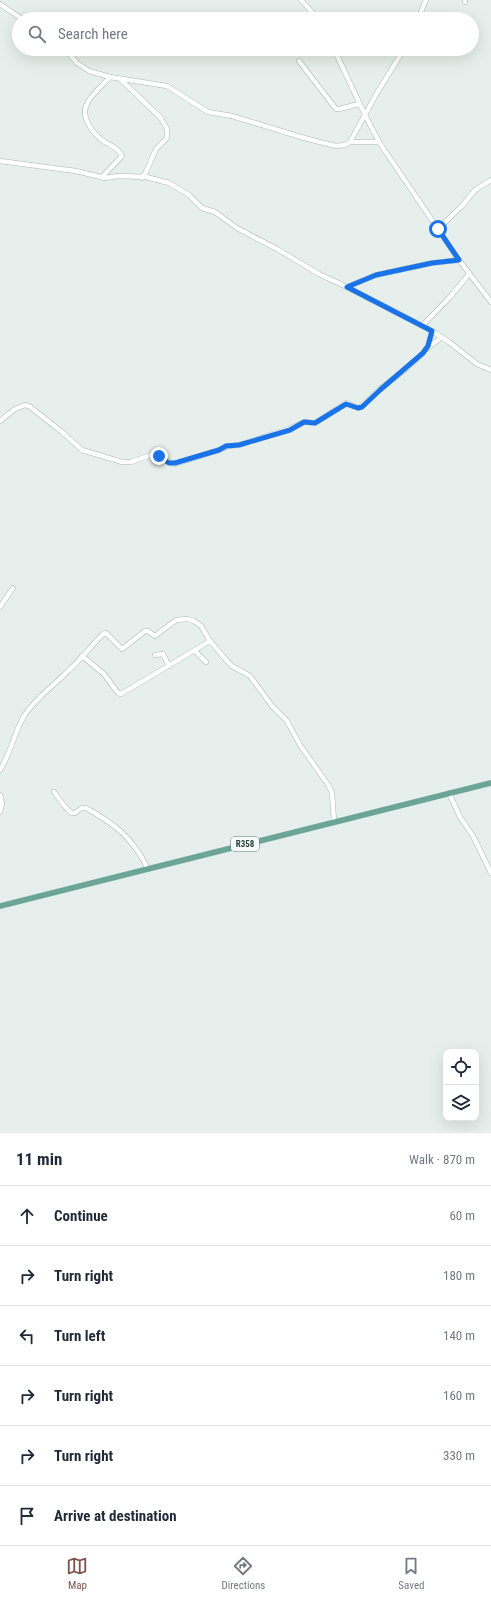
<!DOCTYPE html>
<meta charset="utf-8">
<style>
:root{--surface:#fff;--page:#f2f2f3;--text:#1f2937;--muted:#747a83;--line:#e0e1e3;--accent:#7f5249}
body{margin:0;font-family:"Roboto Condensed",sans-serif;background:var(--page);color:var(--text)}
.controls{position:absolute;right:12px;bottom:12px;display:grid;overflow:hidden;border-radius:8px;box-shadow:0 4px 16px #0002}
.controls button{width:36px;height:36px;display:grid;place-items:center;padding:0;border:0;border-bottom:1px solid var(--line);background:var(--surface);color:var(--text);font:20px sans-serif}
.stop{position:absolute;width:12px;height:12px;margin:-9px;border:3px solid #1a73e8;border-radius:50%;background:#fff}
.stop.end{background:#1a73e8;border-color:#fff;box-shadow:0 1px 4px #0008}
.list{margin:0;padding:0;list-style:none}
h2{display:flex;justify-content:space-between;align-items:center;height:52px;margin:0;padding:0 16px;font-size:17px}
h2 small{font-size:13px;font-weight:400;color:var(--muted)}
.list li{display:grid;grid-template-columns:26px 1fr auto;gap:12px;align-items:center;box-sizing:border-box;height:60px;padding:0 16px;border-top:1px solid var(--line)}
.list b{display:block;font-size:15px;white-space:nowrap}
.list em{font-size:13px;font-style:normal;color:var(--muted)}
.icon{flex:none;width:22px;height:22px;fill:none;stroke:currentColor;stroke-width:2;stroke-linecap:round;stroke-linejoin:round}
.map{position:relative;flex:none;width:491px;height:1133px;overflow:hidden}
.search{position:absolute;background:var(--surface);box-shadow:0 4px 16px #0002;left:12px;right:12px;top:12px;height:44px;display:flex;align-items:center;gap:10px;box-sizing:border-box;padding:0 14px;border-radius:22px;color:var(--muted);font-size:15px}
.sheet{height:412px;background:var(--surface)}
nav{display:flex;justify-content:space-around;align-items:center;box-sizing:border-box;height:56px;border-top:1px solid var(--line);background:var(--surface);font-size:11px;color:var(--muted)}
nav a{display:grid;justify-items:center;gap:2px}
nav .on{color:var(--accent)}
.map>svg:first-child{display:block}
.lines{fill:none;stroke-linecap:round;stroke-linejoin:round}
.minor-casing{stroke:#a8b8b2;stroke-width:5.5}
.major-casing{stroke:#c2cac8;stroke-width:6}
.minor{stroke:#fff;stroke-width:4.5}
.major{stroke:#6aa596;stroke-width:5.5}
.route{stroke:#1a73e8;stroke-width:5}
.labels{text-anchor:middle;stroke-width:3;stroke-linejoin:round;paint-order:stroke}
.shield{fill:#f7fbf9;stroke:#637a73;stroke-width:1}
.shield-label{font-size:9px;font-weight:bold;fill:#24423a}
</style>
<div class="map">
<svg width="491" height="1133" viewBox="0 0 491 1133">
<rect width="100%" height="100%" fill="#e6efeb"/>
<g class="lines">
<defs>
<g id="minor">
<polyline points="301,0 318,19"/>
<polyline points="465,0 465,2"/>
<polyline points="0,4 22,19"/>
<polyline points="418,19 426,0"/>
<polyline points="65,49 77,63 89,71 110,77 167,86 208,112 232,116 304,138 336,146 345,145 350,142 377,93 404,49"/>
<polyline points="334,49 365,115 379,142 459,260 491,302"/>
<polyline points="299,61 336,109 339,109 359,104"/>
<polyline points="120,79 161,118 167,129 167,138 156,149 146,172 142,178"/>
<polyline points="350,142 379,142"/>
<polyline points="0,161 76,171 105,178 118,176 146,177 169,183 189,195 202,208 215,212 237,228 277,249 319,274 347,287 432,331 449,342 477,364 491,370"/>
<path d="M102,177L122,156C120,149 111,146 105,142C95,136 81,119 86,106C90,95 102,86 110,77"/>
<polyline points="438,229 462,206 475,190 491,180"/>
<polyline points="347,287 376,275 432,263 459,260"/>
<polyline points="422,326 450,297 469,274"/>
<polyline points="425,350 442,337"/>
<polyline points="0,421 15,409 25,405 29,406 62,432 82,450 122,462 131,462 154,454 174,464 219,450 228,446 239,445 289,429 304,422 315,423 346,403 358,408 361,407 380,389 407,368 423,353 428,346 432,331"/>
<polyline points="0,607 13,588"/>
<polyline points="195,651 206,662"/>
<polyline points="155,655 163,654 169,666"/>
<polyline points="82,656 104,674 118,693 121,694 210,641"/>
<path d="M0,770C11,753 14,733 24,716C36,697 54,686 69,670C81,659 91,646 103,634L106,633L122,649L145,631H148L155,636L176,620L188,619L194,621L201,626L210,641L227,661L232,666L250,676L272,706L287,721L300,745L329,786L332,793L334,821"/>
<path d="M54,792L62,803L71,813H75L82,808H86C115,824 133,838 148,869"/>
<polyline points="449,793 460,817 473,836 491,873"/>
<polyline points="0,795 2,803 0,812"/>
</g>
<polyline id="major" points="0,906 491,783"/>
</defs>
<use href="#minor" class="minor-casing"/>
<use href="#major" class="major-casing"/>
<use href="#minor" class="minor"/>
<use href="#major" class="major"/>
</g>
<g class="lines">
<polyline class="route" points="159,456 169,463 175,463 219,450 226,446 239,445 290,430 304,422 315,423 346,404 358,408 362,407 380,390 423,353 428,346 432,331 347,287 376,275 432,263 459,260 438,229"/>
</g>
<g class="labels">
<rect class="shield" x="231" y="837" width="28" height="14" rx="3"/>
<g class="shield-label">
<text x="245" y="847">R358</text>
</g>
</g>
</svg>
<div class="controls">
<button><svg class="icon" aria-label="locate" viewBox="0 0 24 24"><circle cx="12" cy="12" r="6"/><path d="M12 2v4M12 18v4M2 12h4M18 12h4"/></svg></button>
<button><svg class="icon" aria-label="layers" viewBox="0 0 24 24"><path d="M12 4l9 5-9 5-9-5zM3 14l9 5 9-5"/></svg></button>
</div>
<div class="stop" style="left:438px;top:229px"></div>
<div class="stop end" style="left:159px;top:456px"></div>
<div class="search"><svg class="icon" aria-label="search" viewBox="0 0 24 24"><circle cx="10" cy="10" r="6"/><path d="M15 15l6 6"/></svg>Search here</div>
</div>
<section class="sheet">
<h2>11 min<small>Walk · 870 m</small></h2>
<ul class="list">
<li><svg class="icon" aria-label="ahead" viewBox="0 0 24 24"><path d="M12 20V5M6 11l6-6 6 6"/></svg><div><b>Continue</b></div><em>60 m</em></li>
<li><svg class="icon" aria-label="right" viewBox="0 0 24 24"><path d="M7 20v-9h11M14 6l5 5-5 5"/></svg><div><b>Turn right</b></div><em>180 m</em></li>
<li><svg class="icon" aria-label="left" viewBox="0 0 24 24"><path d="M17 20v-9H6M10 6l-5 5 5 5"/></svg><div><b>Turn left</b></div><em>140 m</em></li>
<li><svg class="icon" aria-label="right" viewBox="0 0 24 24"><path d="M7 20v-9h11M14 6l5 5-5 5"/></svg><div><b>Turn right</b></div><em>160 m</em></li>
<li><svg class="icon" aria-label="right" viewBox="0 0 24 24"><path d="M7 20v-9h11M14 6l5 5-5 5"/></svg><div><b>Turn right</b></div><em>330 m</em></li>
<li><svg class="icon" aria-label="arrive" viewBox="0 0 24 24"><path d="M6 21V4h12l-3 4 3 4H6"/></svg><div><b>Arrive at destination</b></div></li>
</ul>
</section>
<nav>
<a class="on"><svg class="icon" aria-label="map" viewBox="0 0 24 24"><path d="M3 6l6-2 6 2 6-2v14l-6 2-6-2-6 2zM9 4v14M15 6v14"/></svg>Map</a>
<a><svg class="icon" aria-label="directions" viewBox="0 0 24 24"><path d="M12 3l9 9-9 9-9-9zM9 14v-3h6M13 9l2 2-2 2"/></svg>Directions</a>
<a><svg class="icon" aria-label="saved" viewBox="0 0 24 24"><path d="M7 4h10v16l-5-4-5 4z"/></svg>Saved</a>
</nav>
